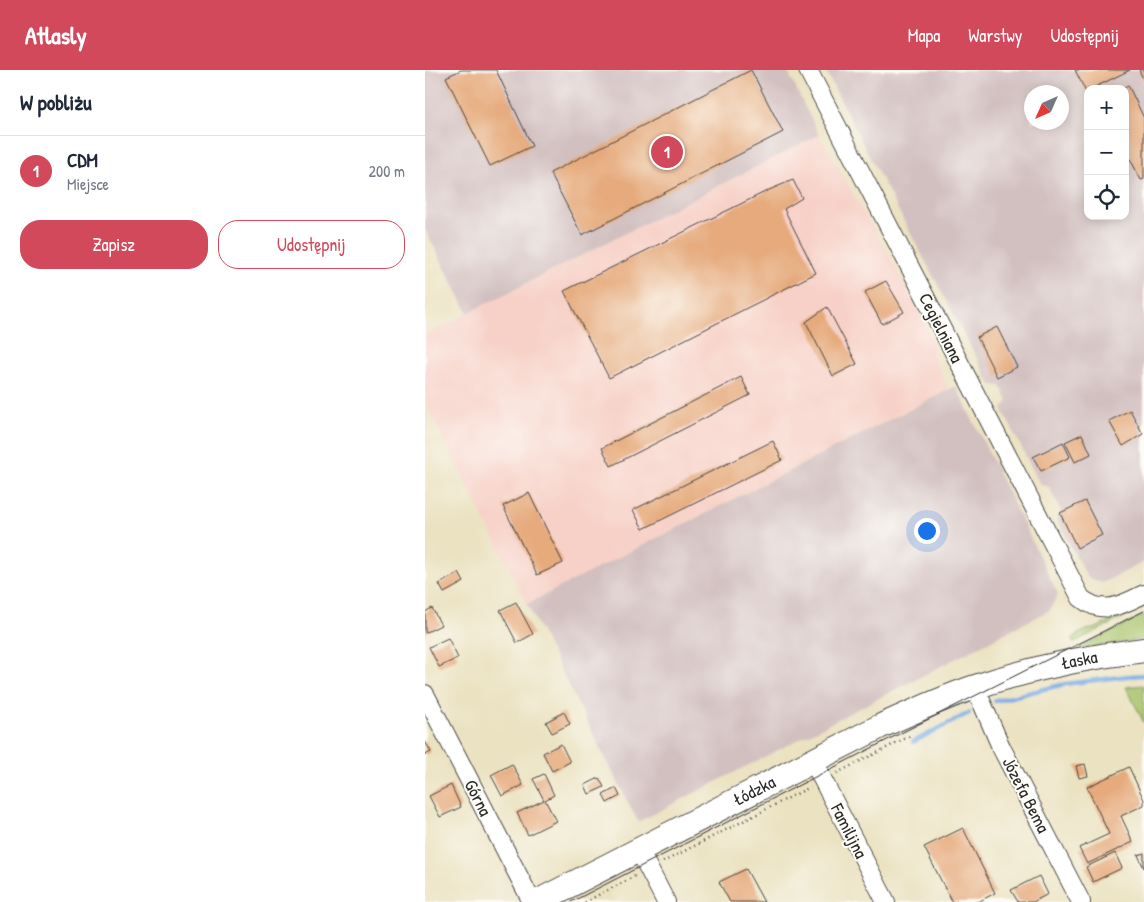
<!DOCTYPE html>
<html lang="pl">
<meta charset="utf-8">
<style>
:root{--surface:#fff;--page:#f6f6f7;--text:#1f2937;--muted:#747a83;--line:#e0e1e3;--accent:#d1495b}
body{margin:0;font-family:"Patrick Hand",sans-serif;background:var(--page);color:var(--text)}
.controls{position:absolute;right:15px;top:15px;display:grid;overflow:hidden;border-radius:10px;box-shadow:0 2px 12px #0003}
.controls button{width:45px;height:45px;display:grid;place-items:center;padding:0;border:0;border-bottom:1px solid var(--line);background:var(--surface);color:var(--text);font:25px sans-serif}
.compass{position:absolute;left:599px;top:15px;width:45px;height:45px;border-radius:50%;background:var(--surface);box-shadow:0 2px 12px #0003;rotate:225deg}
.you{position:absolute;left:501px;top:460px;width:18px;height:18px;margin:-12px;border:4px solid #fff;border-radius:50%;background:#1a73e8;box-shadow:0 0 0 8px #1a73e833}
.badge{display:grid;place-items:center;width:32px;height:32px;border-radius:50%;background:var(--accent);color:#fff;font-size:16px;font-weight:700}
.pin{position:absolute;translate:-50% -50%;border:2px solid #fff;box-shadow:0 1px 5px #0006}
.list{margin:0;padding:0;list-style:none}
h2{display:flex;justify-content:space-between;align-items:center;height:65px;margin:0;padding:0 20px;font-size:21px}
h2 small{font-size:16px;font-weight:400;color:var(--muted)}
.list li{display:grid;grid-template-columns:32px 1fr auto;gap:15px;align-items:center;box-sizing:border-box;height:70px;padding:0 20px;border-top:1px solid var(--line)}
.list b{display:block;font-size:19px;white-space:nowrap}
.list p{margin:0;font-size:16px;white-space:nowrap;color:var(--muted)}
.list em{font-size:16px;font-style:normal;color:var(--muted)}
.actions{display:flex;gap:10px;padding:15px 20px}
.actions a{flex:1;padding:11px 0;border:1px solid var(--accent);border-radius:20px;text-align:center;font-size:18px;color:var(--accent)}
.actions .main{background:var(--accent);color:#fff}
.icon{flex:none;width:28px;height:28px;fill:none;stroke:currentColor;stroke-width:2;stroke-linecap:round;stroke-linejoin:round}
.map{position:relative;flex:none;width:719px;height:832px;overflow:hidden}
header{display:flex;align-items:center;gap:30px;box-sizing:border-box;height:70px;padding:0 25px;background:var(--accent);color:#fff}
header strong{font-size:24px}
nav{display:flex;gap:28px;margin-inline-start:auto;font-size:18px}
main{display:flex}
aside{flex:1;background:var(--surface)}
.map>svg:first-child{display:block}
.built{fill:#f7d1c8}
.industrial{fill:#d2bfc0;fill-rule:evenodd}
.green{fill:#a8c46a;stroke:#6a784a}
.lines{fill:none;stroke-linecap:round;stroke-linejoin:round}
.stream{stroke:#73a7e0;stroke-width:4.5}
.building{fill:#e6aa7d}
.street-casing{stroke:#484642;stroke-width:20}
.secondary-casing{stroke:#484642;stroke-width:26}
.path{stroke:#484642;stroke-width:2.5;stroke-dasharray:1 4;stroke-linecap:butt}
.street{stroke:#fff;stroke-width:18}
.secondary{stroke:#fff;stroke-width:24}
.tram{stroke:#2b2b2b;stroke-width:1}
.labels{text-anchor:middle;stroke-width:4;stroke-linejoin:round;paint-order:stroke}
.street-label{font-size:18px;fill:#2b2b2b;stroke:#fdfcf7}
</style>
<header>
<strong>Atlasly</strong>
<nav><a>Mapa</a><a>Warstwy</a><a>Udostępnij</a></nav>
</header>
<main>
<aside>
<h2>W pobliżu<small></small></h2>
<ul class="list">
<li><span class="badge">1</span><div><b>CDM</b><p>Miejsce</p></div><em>200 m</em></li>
</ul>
<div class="actions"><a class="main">Zapisz</a><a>Udostępnij</a></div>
</aside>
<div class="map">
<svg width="719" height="832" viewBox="0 0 719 832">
<rect width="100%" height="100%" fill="#fdfcf7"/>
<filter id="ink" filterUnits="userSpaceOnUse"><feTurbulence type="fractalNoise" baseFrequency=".02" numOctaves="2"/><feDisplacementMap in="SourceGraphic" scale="10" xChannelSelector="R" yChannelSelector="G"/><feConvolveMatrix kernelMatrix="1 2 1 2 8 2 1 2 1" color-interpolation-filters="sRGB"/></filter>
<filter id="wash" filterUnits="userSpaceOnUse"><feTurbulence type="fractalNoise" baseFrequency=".0096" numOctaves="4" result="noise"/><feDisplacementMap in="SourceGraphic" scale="20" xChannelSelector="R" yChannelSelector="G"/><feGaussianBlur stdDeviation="1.12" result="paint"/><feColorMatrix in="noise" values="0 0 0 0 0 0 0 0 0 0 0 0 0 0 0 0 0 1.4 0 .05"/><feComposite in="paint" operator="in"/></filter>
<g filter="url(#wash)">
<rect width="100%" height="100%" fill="#ebe2c1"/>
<polygon class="built" points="394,65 468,192 510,274 507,284 524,319 102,534 0,332 0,265"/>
<g class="industrial">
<polygon points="0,0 362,0 394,65 43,243 0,159"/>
<path d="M400,0H719V492L677,513L662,507L632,450L636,441L624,417L615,414L577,339L583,331L576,316L566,315L435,68ZM663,19H700V146H663ZM606,22H636V52H606Z"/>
<polygon points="531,316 633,524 625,540 213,752 102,534"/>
</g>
<g class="green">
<path d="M719,534V537L648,573L647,569C653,563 662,559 671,558Z"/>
<polygon points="719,545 719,569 650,580"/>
<polygon points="719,615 719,653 701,617"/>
</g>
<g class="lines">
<g class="stream">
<polyline points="570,631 640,614 702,606 719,605"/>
<polyline points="488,672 544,643"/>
</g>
</g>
<g id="blocks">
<g class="building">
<polygon points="36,0 71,0 107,76 65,96 21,7"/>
<polygon points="326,0 358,62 157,165 125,103"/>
<polygon points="650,0 705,0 666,19 663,19 663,20 661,22"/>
<polygon points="714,0 719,0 719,11"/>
<polygon points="703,15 719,48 719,109 716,110 700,79 700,19 696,19"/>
<polygon points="368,110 377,128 359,139 391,203 184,308 139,221 344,120"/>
<polygon points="461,211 479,242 457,254 440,222"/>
<polygon points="402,237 432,294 408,306 381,252"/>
<polygon points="572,257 592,297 572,307 552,267"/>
<polygon points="316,307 325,325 186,396 177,378"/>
<polygon points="705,340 718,364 698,376 684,351"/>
<polygon points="657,364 666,384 650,392 640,372"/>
<polygon points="348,371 357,390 218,459 208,440"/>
<polygon points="638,372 645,387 616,401 608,387"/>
<polygon points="104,423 138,493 112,505 78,436"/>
<polygon points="660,431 677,465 652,478 635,443"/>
<polygon points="34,503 39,512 19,523 14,514"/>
<polygon points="91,532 108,564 92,573 75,540"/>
<polygon points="7,538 16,555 0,563 0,542"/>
<polygon points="23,568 33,588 14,597 4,577"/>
<polygon points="139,642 145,654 127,663 121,652"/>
<polygon points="0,671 6,682 0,685"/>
<polygon points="136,674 145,692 127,701 118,683"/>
<polygon points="87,694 98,715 77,726 66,705"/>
<polygon points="660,694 663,706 654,708 651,696"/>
<polygon points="704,697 719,730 719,735 696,746 708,772 662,794 654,778 684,764 662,717"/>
<polygon points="119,704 129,725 120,730 131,751 103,765 92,743 119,730 108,709"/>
<polygon points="174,708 179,717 164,724 160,715"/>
<polygon points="26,715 36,737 15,747 4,726"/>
<polygon points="191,718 195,726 182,733 178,725"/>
<polygon points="538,758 570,823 553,832 527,832 499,777"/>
<polygon points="690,783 697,798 668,812 661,797"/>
<polygon points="719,783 719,798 713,785"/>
<polygon points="321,799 339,832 305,832 294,812"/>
<polygon points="614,806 623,824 608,832 593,832 586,820"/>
</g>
</g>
</g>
<g filter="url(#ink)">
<use href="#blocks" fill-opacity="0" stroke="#484642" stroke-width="1"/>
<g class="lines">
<defs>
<g id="street">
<path d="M383,0L656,528C678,546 697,535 719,524"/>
<polyline points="548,618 557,633 576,677 656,832"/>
<polyline points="0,624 107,832"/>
<polyline points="388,691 461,832"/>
<polyline points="214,780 241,832"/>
</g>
<g id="secondary">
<path id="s1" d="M112,832L454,657C485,643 515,629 547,618C603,599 660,587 719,580"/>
</g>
</defs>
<use href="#street" class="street-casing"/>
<use href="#secondary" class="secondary-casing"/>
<g class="path">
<polyline points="412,703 487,665"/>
<polyline points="238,792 385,717"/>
<polyline points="160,832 210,806"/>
</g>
<use href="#street" class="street"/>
<use href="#secondary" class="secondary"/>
<polyline class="tram" points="146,832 474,664 719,541"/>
</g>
</g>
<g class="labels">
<g class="street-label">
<text transform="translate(516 258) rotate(63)" y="6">Cegielniana</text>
<text dy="6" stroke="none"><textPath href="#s1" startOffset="596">Łaska</textPath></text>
<text dy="6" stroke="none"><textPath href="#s1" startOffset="244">Łódzka</textPath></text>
<text transform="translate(601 725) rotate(63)" y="6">Józefa Bema</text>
<text transform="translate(53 728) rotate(63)" y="6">Górna</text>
<text transform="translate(424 761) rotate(63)" y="6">Familijna</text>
</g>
</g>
</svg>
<div class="controls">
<button>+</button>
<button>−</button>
<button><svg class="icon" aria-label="locate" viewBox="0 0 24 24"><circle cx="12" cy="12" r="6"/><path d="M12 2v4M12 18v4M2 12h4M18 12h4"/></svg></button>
</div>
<svg class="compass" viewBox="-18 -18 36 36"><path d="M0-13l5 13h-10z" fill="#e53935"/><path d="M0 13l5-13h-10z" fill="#747a83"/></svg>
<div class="you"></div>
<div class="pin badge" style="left:242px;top:82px">1</div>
</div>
</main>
